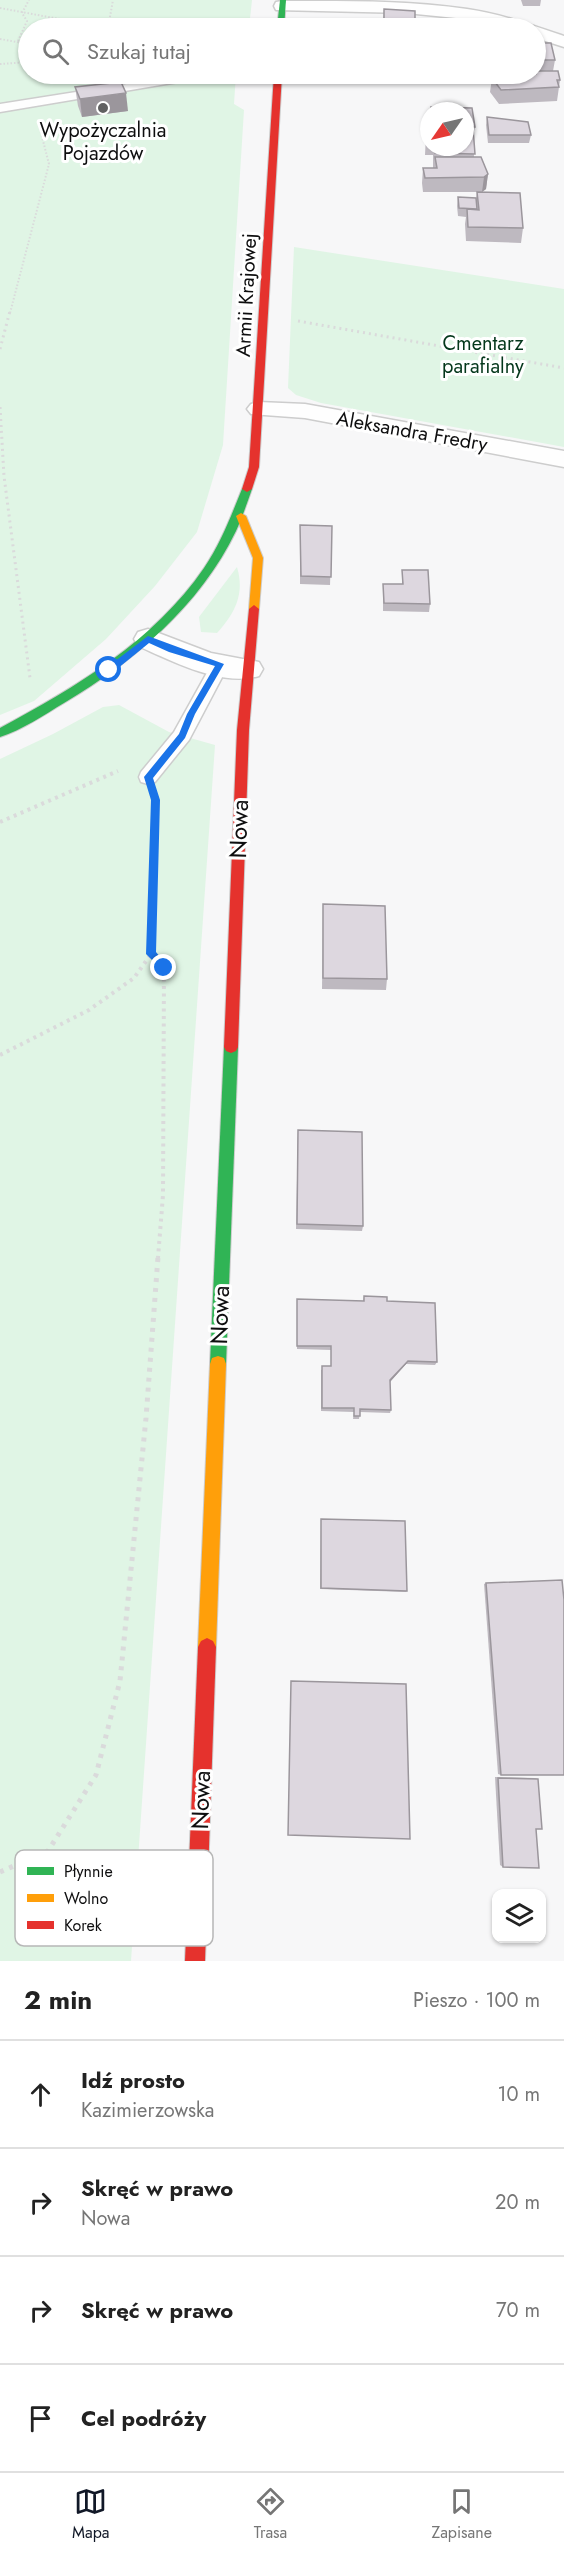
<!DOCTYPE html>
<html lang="pl">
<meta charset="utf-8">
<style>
:root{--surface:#fff;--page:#f6f6f6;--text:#222;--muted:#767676;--line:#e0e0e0;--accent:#111827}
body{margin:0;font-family:Jost,sans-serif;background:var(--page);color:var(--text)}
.controls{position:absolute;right:18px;bottom:18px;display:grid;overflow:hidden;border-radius:12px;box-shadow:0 2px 4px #0004}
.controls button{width:54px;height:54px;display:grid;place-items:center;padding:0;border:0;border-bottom:2px solid var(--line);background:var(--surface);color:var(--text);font:30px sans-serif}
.compass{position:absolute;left:420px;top:102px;width:54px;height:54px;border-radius:50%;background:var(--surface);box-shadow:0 2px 4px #0004;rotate:236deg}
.stop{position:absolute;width:18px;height:18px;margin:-14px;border:4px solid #1a73e8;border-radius:50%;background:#fff}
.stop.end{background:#1a73e8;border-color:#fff;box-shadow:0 2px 6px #0008}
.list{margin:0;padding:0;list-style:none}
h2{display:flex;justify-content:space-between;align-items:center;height:78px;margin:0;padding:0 24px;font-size:26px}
h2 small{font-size:20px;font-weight:400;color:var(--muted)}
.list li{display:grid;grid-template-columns:39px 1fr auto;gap:18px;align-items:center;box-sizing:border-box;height:108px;padding:0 24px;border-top:2px solid var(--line)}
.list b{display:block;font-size:22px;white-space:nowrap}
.list p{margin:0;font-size:20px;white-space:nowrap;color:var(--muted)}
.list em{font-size:20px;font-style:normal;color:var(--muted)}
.icon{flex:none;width:33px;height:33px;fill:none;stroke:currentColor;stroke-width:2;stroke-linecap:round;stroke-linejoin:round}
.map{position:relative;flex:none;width:564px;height:1961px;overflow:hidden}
.search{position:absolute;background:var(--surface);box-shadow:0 2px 4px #0004;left:18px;right:18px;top:18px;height:66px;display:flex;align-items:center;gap:15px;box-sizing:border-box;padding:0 21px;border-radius:33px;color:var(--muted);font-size:22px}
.sheet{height:510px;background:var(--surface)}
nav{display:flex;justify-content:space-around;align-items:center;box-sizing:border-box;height:84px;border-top:2px solid var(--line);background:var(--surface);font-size:16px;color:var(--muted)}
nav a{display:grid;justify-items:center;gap:3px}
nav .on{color:var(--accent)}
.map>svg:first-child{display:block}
.green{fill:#e0f5e5}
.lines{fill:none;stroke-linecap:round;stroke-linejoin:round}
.lane-casing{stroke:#cdcdcd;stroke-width:3}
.street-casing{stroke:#cdcdcd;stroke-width:3}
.fast-casing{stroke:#cdcdcd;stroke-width:2}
.slow-casing{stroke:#cdcdcd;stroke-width:2}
.jam-casing{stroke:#cdcdcd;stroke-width:2}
.path-far3{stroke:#dadadb;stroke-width:2;stroke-dasharray:1.5 2;stroke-linecap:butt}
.path-far2{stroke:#dadadb;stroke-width:3;stroke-dasharray:2 4;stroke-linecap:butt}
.path-far1{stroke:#dadadb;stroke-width:4;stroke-dasharray:3 4.5;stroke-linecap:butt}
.path{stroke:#dadadb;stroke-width:5;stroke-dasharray:4 6;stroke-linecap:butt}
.lane{fill:#fefefe;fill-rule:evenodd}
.street{fill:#fefefe;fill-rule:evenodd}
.fast{fill:#30b455;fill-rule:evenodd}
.slow{fill:#ff9f0a;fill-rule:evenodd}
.jam{fill:#e5322d;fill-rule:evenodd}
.wall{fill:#beb9c0}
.shaded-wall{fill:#9b969c}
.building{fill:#ddd7df;stroke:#9b969c;stroke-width:1.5}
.route{fill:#1a73e8}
.poi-dot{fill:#606061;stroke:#fff;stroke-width:2}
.labels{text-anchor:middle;stroke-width:6;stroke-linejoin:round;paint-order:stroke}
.far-poi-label{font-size:20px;fill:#0e0e0f;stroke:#fff}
.far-street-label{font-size:20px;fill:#0e0e0f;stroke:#fff}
.far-park-label{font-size:20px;fill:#04371b;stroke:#fff}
.street-label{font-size:24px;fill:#0e0e0f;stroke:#fff}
.key{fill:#fff;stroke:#b7b7b7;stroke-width:1.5}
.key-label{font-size:16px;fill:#0e0e0f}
</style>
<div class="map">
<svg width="564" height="1961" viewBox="0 0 564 1961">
<rect width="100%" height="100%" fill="#f7f7f8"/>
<g class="green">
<polygon points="0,0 252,0 249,28 28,28 28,74 236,74 234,104 244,110 223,445 197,532 155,586 106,639 34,701 0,715"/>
<polygon points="294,247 564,289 564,447 321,403 296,395 288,388"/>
<path d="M237,567C245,594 235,613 217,633L201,632L199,617Z"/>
<polygon points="119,705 169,732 215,745 131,1961 0,1961 0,759 53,734 103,707"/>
</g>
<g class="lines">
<defs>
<g id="lane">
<polygon points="190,74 214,74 208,77 0,112 0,104"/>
<polygon points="220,658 226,660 229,664 189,740 155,782 148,784 141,782 139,777 141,772 174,732 214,660"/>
</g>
<g id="street">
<path d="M282,1C343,1 406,0 467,9C501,14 532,25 564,36V47L536,38V28H509L466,19L406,13L276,10L274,6L276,2Z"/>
<polygon points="259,402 305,404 564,451 564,467 305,418 251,414 247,409 251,404"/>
<path d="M148,629L211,653L259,662L263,669L259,676C221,687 172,661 138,646L134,639L138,632Z"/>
</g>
<g id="fast">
<polygon points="280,0 286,0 284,28 277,28"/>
<path d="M247,486L252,489C247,503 242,518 236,531C200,606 134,661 64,703C44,715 22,730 0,737V728C76,687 154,641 204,568C221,543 231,516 242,489Z"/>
<polygon points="231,1041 236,1043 238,1047 226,1364 224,1370 218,1372 212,1370 210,1364 224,1047 226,1043"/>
</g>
<g id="slow">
<polygon points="241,513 246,516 263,558 259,609 254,613 249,609 253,558 236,516"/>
<polygon points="218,1356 224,1358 226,1364 216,1647 213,1653 207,1656 201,1653 198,1647 210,1364 212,1358"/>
</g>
<g id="jam">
<polygon points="274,74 282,74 259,467 252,489 247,492 242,489 249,467"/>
<polygon points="254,605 259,609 249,730 238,1047 236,1051 231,1053 226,1051 224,1047 237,730 249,609"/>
<polygon points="207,1638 213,1641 216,1647 205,1961 185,1961 198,1647 201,1641"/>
</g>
</defs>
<use href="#lane" class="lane-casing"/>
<use href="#street" class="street-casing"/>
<use href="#fast" class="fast-casing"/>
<use href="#slow" class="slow-casing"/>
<use href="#jam" class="jam-casing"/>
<g class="path-far3">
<polyline points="0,8 108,28"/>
<polyline points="111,28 108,28 113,0"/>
<polyline points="139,28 142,27"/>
<polyline points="0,39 28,44"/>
<polyline points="18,41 27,21 22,13 29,0"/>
<polyline points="0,64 28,62"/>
<polyline points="10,313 49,164 40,129"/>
</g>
<g class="path-far2">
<polyline points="298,321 564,368"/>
<polyline points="0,349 10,311"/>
<polyline points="0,407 4,476 30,678"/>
</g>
<g class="path-far1">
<polyline points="0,822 118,771"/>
<polyline points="151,954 164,967 163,1195 158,1258"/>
<polyline points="0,1055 89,1010 134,978 151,954 155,806"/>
</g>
<polyline class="path" points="0,1872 48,1851 96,1775 120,1681 146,1418 158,1257"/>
<use href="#lane" class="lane"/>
<use href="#street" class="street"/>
<use href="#fast" class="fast"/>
<use href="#slow" class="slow"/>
<use href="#jam" class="jam"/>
</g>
<g class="wall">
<polygon points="521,0 541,0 540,6 523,6"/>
<polygon points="384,9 415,22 415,28 383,28"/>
<polygon points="536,43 555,60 553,71 560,80 557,101 499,104 490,92 492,78 497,76 497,74 536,74"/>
<polygon points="439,74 461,74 460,78 439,77"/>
<polygon points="75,87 128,111 82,117 78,106"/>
<polygon points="431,107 472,108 475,127 473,135 474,157 481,157 488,174 486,189 482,192 520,193 523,228 521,243 466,241 465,224 466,217 458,216 457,206 458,197 476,198 477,192 423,192 422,183 423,168 434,168 433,168 433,155 425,155 426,135 429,135 429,147 465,147 465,111 431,111"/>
<polygon points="487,117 531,135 529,143 488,143 486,125"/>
<polygon points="300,525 332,526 330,585 300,584"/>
<polygon points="402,570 430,604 429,612 383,611 383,584 402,584"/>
<polygon points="323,904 387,979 386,990 322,989"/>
<polygon points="298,1130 363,1226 362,1231 296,1229"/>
<polygon points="364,1296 387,1301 437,1362 435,1365 406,1364 390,1382 391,1410 390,1413 360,1412 359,1419 353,1419 354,1412 321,1411 321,1370 331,1366 331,1350 297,1349 297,1299 363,1301"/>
<polygon points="321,1521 407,1591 406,1592 320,1589"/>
<polygon points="486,1583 501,1775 498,1774 484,1584"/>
<polygon points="495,1777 535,1778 538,1779 503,1867 500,1865"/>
</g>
<g class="shaded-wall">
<polygon points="126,93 128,111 82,117 80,99"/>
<polygon points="488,174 486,189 482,192 484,177"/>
<polygon points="408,1361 406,1364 389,1383 390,1380"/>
</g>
<g class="building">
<polygon points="384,9 415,11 415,22 384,21"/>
<polygon points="536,43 551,43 555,60 536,60"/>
<polygon points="536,71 558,71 560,80 557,80 559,87 501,90 492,78 498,75 498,74 536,74"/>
<polygon points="121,82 126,93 80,99 75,87"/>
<polygon points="431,107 472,108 475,127 465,127 465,111 432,111"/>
<polygon points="487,117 528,122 531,135 489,135"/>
<polygon points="465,127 473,128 475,154 435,153 434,147 465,147"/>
<rect x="426" y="135" width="3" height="6"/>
<polygon points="435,157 481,157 488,174 484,177 425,178 423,168 437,168"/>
<polygon points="477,192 520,193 523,228 468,227 467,209 479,210"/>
<polygon points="458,197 476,198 477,209 459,208"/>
<polygon points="300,525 332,526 331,577 301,576"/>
<polygon points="402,570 428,570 430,604 384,603 383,584 403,584"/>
<polygon points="323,904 385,906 387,979 323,978"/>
<polygon points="298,1130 362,1132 363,1226 297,1224"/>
<polygon points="364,1296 387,1297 387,1301 435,1303 437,1362 408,1361 390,1380 391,1410 360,1409 360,1416 354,1416 354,1408 322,1408 322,1366 331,1366 331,1346 297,1346 297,1299 364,1301"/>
<polygon points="321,1519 405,1521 407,1591 321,1588"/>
<polygon points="562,1580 564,1600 564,1775 501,1775 486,1583"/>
<polygon points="291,1681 406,1684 410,1839 288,1835"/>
<polygon points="498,1778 538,1779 542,1829 536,1829 539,1868 503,1867"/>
</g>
<polygon class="route" points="148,636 224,664 195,714 185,738 153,778 160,800 156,952 169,968 164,972 146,954 151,800 144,777 179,734 187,714 215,666 169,652 149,643 112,673 106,673 106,668"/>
<circle class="poi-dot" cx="103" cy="108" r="6"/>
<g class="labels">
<g class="far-poi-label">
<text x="103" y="137">Wypożyczalnia<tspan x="103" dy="23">Pojazdów</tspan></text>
</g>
<g class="far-street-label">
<text transform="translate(246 295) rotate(-87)" y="7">Armii Krajowej</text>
<text transform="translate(412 431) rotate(10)" y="7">Aleksandra Fredry</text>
</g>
<g class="far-park-label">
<text x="483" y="350">Cmentarz<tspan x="483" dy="23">parafialny</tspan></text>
</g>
<g class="street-label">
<text transform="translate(239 829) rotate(-88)" y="8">Nowa</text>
<text transform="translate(220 1315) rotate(-88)" y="8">Nowa</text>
<text transform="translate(201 1800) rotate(-88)" y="8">Nowa</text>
</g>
</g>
<rect x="15" y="1850" width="198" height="96" rx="9" class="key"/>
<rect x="27" y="1867" width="27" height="8" fill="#30b455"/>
<rect x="27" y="1894" width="27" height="8" fill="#ff9f0a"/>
<rect x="27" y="1921" width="27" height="8" fill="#e5322d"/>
<g class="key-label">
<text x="64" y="1877">Płynnie</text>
<text x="64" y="1904">Wolno</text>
<text x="64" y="1931">Korek</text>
</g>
</svg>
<div class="controls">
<button><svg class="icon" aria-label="layers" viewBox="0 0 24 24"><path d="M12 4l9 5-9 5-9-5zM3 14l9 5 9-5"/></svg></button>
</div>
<svg class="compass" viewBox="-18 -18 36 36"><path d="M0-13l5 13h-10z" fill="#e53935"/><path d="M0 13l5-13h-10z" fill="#767676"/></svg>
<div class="stop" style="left:109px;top:670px"></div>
<div class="stop end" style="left:164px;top:968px"></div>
<div class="search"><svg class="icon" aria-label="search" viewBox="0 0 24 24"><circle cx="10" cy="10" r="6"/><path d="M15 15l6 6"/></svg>Szukaj tutaj</div>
</div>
<section class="sheet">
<h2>2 min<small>Pieszo · 100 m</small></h2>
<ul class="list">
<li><svg class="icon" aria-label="ahead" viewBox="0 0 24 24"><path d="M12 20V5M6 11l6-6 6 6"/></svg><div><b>Idź prosto</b><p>Kazimierzowska</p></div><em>10 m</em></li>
<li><svg class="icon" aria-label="right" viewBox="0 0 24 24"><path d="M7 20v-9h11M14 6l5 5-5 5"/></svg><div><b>Skręć w prawo</b><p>Nowa</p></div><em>20 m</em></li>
<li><svg class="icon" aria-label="right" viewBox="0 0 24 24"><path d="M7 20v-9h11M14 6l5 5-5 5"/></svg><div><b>Skręć w prawo</b></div><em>70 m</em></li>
<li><svg class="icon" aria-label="arrive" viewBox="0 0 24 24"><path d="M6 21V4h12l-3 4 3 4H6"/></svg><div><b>Cel podróży</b></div></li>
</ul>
</section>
<nav>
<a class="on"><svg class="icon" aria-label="map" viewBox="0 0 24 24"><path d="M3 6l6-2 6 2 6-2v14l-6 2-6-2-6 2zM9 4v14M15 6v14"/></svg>Mapa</a>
<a><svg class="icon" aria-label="directions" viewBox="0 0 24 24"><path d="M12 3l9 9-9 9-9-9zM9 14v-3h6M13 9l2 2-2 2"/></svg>Trasa</a>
<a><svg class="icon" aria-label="saved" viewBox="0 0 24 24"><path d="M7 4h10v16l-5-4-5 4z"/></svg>Zapisane</a>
</nav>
